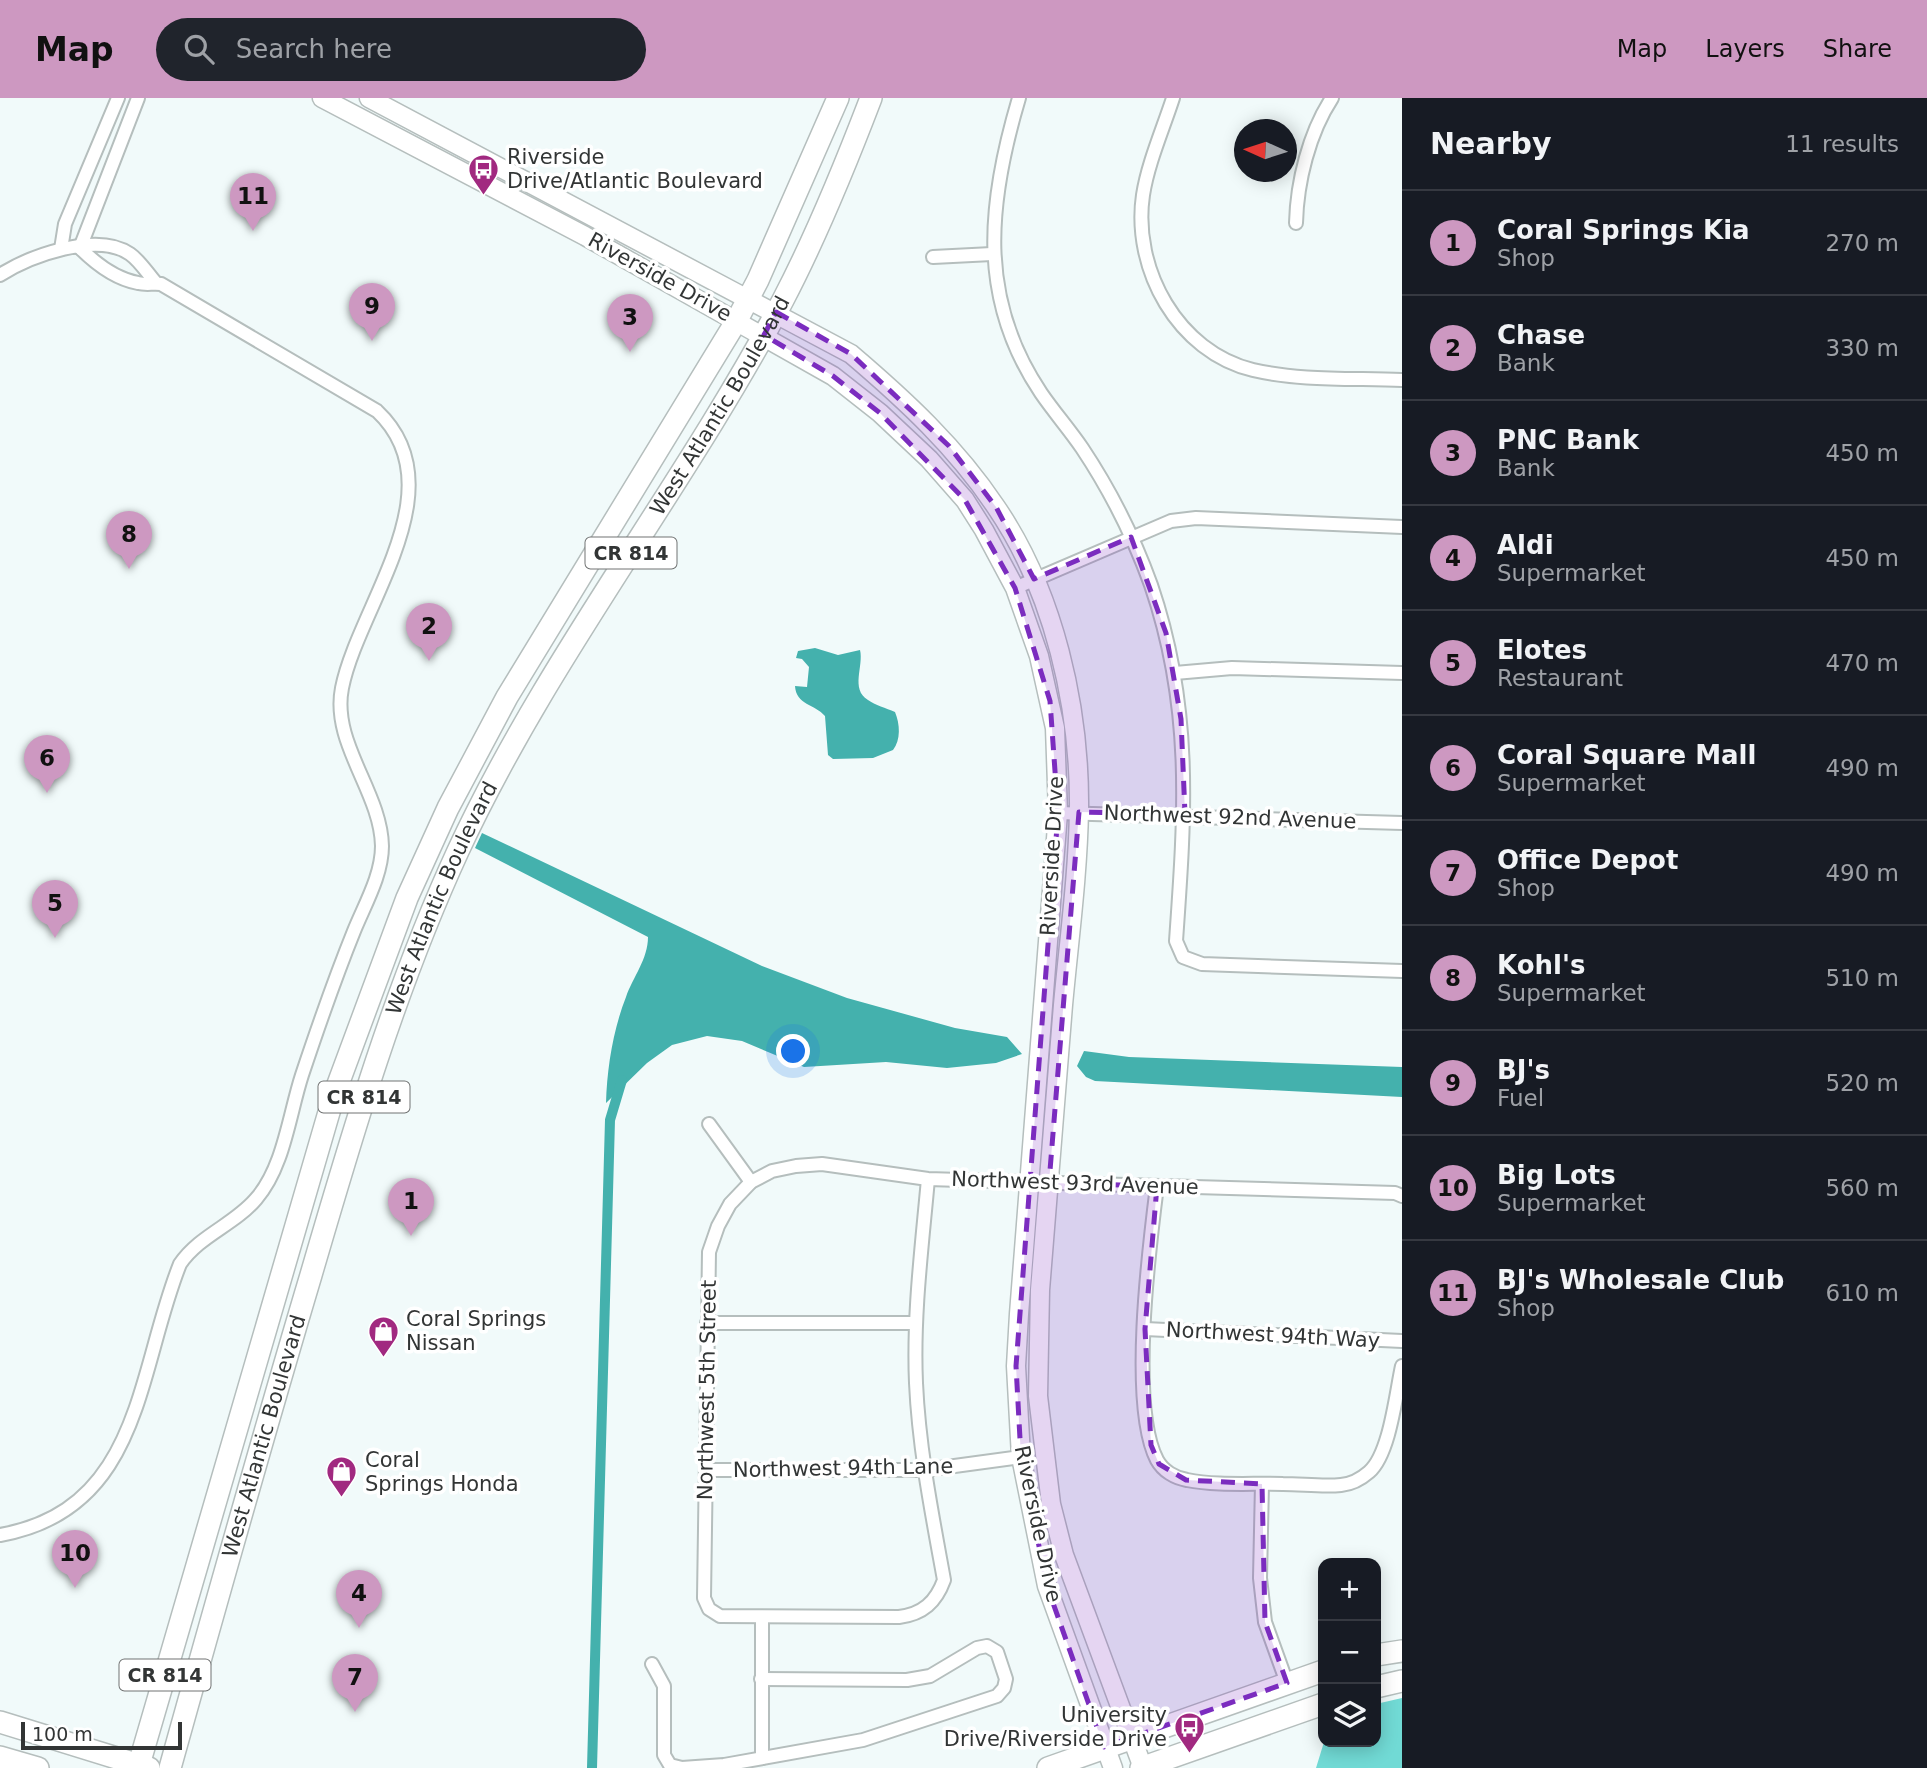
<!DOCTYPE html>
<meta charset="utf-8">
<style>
:root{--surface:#171b24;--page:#20242c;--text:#f1f3f6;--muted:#9ea1a6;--line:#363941;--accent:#cd98c1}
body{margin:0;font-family:"DejaVu Sans",sans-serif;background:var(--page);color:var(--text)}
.controls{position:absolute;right:21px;bottom:21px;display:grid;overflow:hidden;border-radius:14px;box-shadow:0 4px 18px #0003}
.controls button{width:63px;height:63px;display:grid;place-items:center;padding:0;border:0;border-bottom:2px solid var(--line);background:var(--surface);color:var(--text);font:35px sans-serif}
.compass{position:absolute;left:1234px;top:21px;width:63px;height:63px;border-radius:50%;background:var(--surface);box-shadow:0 4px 18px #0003;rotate:273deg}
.scale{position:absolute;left:21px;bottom:18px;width:161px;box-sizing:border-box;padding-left:7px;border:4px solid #323535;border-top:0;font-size:19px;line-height:24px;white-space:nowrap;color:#323535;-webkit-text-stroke:5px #fff;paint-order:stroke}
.you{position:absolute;left:794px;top:954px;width:24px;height:24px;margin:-18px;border:5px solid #fff;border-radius:50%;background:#1a73e8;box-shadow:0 0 0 10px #1a73e833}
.badge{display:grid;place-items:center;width:46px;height:46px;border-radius:50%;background:var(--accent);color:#111;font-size:23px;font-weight:700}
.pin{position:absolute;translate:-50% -58px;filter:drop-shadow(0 2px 4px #0008)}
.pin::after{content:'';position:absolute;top:37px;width:24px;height:21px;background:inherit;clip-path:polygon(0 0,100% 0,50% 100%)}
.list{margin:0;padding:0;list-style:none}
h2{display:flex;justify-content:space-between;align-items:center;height:91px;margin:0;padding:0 28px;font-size:30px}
h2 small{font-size:23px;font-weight:400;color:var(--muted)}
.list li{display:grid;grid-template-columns:46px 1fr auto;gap:21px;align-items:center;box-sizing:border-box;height:105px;padding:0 28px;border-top:2px solid var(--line)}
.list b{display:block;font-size:26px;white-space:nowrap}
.list p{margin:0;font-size:23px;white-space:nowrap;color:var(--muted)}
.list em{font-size:23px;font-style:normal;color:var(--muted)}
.icon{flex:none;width:38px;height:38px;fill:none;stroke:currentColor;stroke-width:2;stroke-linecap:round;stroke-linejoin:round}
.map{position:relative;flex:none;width:1402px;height:1670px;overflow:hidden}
header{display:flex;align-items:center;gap:42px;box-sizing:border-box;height:98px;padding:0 35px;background:var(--accent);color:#111}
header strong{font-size:33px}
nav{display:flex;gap:38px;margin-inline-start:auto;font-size:24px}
.search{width:490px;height:63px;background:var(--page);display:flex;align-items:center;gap:18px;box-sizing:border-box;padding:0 24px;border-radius:38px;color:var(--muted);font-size:26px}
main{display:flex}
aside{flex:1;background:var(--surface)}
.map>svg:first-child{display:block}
.forest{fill:#71dad5}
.water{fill:#44b1ad}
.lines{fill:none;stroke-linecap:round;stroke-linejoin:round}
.canal{stroke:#44b1ad;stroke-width:10}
.street-casing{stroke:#b5bebd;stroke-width:16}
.secondary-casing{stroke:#b5bebd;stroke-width:21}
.primary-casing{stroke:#b5bebd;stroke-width:24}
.street{stroke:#fff;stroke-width:12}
.secondary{stroke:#fff;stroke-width:18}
.primary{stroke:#fff;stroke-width:21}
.marked{fill:#7b2cbf;fill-opacity:0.2;stroke:#7b2cbf;stroke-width:5;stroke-dasharray:14 9;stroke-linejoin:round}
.labels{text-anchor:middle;stroke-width:7;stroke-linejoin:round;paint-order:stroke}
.shield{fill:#fff;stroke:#707272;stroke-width:2}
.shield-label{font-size:19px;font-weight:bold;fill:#323535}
.poi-label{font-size:21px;fill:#323535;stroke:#fff;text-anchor:start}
.street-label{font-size:21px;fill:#323535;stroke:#fff}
</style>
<header>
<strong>Map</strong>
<div class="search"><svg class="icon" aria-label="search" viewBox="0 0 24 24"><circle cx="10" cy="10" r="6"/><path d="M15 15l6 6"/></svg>Search here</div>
<nav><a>Map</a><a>Layers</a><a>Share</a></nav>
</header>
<main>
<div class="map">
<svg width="1402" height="1670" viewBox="0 0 1402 1670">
<rect width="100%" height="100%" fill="#f1fafa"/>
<polygon class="forest" points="1402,1600 1402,1670 1316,1670 1324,1644 1376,1644 1376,1606"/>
<g class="water">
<path d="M815,550L838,557L860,552C864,568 850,591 868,602C875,607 886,610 895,614C900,626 901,642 893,652L873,660L833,661L828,657L825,618C815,606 796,607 795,588L807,589L809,569L802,561L796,560L798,553Z"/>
<path d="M482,735L762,868L847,900L955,930L1007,939L1022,956L996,965L947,970L886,964L804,969L742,943L707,938L672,947L647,965L606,1005C607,970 613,932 626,899C633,879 648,861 648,839L475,750Z"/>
<polygon points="1084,953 1129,959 1402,969 1402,999 1095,983 1086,979 1077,968"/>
</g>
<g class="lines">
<polyline class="canal" points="592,1670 610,1022 622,982"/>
<defs>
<g id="street">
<path d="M1019,0C988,104 977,200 1041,295C1054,314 1069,331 1082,350C1110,392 1134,440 1151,487C1193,610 1185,716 1176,843L1183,859L1202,866L1402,873"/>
<path d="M1173,0C1163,31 1148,65 1143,97C1132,171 1178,254 1253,272C1300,283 1353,280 1402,282"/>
<path d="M1296,125C1297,84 1309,35 1332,0"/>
<polyline points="80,150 138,0"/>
<polyline points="61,151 65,126 118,0"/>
<polyline points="933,159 992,156"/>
<path d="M0,177C30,158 97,133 130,156C140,163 148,176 156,185"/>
<polyline points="1015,490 1171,423 1196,420 1402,429"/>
<polyline points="1175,575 1232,570 1402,575"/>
<polyline points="1058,715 1402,725"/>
<polyline points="709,1026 751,1084"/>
<path d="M928,1081C922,1148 913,1217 916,1285C919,1351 932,1416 944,1482C936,1504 923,1516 899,1519L720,1518L709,1511L704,1500L709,1154L718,1128L730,1106L751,1084L772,1073L796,1068L822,1066L928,1081L1395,1095L1402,1098"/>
<path d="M1157,1088C1149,1151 1129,1308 1157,1362C1163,1373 1175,1380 1187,1382C1217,1388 1252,1385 1283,1386C1302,1386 1323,1389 1341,1387C1352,1386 1361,1381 1369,1374C1390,1356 1396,1295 1402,1268"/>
<polyline points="707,1225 916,1225"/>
<polyline points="1145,1231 1402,1243"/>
<polyline points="707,1372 925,1372 1021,1359"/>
<polyline points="1262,1386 1260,1480 1265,1524 1287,1585"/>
<path d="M0,1437C142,1412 137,1273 180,1166C200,1137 234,1127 256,1101C284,1069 289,1017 302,977C318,929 335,880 354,833C365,806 382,777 382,748C381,694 331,645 342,590C358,508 459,390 377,313L161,186C153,185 146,187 138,185C116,181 95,165 80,150"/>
<polyline points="652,1566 664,1588 664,1657 670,1667 682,1670 724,1667 863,1642 997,1598 1004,1590 1006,1581 997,1554 987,1548 977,1550 930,1578 907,1582 761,1581"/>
<polyline points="762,1660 762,1519"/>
</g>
<g id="secondary">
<polyline points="322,0 585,138 833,278 880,315 929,361 965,402 984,432 1015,490 1039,558 1055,630 1058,715 1019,1216 1016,1268 1021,1359 1047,1488 1113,1670"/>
<path d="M369,0L851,256C905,302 956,349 996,409C1054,494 1080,609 1079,711C1078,776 1069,842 1063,907C1055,1002 1048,1097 1040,1192L1038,1298L1051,1406L1064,1457L1143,1670"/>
</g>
<g id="primary">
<polyline points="1376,1557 1402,1553"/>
<polyline points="1376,1589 1402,1583"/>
<polyline points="0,1624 149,1670"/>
<polyline points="0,1659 38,1670"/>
<polyline points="138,1670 334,997 407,800 448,710 507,599 737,222 758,182 838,0"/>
<path id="s1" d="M170,1670C216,1505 262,1341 311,1177C353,1033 395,890 458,753C548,559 683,391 783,202C817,137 845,68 871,0"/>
<polyline points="1048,1670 1323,1573"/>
<polyline points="1141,1670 1323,1606"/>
</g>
</defs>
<use href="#street" class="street-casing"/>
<use href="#secondary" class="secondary-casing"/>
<use href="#primary" class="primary-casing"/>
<use href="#street" class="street"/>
<use href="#secondary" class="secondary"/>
<use href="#primary" class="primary"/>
</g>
<path class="marked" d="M776,214L851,256L949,348L996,409L1034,481L1131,439L1166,535L1181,621L1185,716L1079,714L1049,1085L1157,1088L1145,1231L1151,1347L1159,1366L1186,1382L1262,1386L1265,1524L1287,1585L1104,1649L1047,1488L1021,1359L1016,1268L1058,715L1050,603L1015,490L965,402L880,315L833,278L764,237Z"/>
<defs>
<symbol id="bus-pin" viewBox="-11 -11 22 30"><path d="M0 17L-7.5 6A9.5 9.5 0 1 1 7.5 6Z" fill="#a12980" stroke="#fff"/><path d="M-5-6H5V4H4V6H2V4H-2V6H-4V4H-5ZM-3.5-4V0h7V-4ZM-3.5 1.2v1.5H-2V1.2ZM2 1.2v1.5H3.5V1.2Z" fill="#fff"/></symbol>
<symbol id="shop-pin" viewBox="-11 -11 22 30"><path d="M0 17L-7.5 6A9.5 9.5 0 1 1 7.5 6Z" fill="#a12980" stroke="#fff"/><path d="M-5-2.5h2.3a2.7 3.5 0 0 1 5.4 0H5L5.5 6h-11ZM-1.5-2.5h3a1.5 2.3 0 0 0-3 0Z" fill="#fff"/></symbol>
</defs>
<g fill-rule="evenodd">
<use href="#bus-pin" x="466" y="54" width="35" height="47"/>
<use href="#shop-pin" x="366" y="1216" width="35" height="47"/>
<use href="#shop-pin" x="324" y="1356" width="35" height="47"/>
<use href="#bus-pin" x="1172" y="1612" width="35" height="47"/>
</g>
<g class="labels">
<g class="shield">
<rect x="585.5" y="439.5" width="91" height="31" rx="5"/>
<rect x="318.5" y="983.5" width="91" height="31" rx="5"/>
<rect x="119.5" y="1561.5" width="91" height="31" rx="5"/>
</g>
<g class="shield-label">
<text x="631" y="462">CR 814</text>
<text x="364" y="1006">CR 814</text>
<text x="165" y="1584">CR 814</text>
</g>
<g class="poi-label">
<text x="507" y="66">Riverside<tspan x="507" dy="24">Drive/Atlantic Boulevard</tspan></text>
<text x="406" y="1228">Coral Springs<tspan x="406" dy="24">Nissan</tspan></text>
<text x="365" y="1369">Coral<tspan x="365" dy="24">Springs Honda</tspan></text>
<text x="1167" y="1624" text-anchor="end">University<tspan x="1167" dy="24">Drive/Riverside Drive</tspan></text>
</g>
<g class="street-label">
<text transform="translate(660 179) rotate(29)" y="7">Riverside Drive</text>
<text dy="7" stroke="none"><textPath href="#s1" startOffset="1479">West Atlantic Boulevard</textPath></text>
<text transform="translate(1230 719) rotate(2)" y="7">Northwest 92nd Avenue</text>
<text transform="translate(1052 758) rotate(-87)" y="7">Riverside Drive</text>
<text dy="7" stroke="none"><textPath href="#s1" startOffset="912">West Atlantic Boulevard</textPath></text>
<text transform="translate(1075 1085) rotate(2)" y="7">Northwest 93rd Avenue</text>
<text transform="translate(1273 1237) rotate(3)" y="7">Northwest 94th Way</text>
<text transform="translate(707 1292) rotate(-89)" y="7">Northwest 5th Street</text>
<text dy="7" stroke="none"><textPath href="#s1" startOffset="345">West Atlantic Boulevard</textPath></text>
<text transform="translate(843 1370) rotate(-1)" y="7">Northwest 94th Lane</text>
<text transform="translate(1038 1426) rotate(78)" y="7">Riverside Drive</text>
</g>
</g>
</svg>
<div class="controls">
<button>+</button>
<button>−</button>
<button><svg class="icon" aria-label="layers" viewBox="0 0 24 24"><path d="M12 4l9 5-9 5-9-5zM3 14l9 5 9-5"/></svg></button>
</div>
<svg class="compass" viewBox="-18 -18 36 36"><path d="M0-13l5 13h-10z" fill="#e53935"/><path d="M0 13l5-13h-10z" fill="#9ea1a6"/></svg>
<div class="scale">100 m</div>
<div class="you"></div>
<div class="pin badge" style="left:411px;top:1138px">1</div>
<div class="pin badge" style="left:429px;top:563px">2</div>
<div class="pin badge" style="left:630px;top:254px">3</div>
<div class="pin badge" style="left:359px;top:1530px">4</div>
<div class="pin badge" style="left:55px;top:840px">5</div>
<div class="pin badge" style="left:47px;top:695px">6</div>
<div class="pin badge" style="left:355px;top:1614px">7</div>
<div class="pin badge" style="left:129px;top:471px">8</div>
<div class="pin badge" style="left:372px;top:243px">9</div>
<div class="pin badge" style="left:75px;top:1490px">10</div>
<div class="pin badge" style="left:253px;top:133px">11</div>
</div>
<aside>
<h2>Nearby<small>11 results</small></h2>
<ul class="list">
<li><span class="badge">1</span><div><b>Coral Springs Kia</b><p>Shop</p></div><em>270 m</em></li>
<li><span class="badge">2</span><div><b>Chase</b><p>Bank</p></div><em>330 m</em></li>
<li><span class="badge">3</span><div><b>PNC Bank</b><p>Bank</p></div><em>450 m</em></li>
<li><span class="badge">4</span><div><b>Aldi</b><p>Supermarket</p></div><em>450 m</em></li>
<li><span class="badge">5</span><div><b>Elotes</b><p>Restaurant</p></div><em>470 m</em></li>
<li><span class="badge">6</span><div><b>Coral Square Mall</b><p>Supermarket</p></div><em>490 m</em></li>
<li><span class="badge">7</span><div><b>Office Depot</b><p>Shop</p></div><em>490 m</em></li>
<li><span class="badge">8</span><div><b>Kohl's</b><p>Supermarket</p></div><em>510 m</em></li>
<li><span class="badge">9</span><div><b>BJ's</b><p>Fuel</p></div><em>520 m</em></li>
<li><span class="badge">10</span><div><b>Big Lots</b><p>Supermarket</p></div><em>560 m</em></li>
<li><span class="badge">11</span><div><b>BJ's Wholesale Club</b><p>Shop</p></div><em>610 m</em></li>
</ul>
</aside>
</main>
